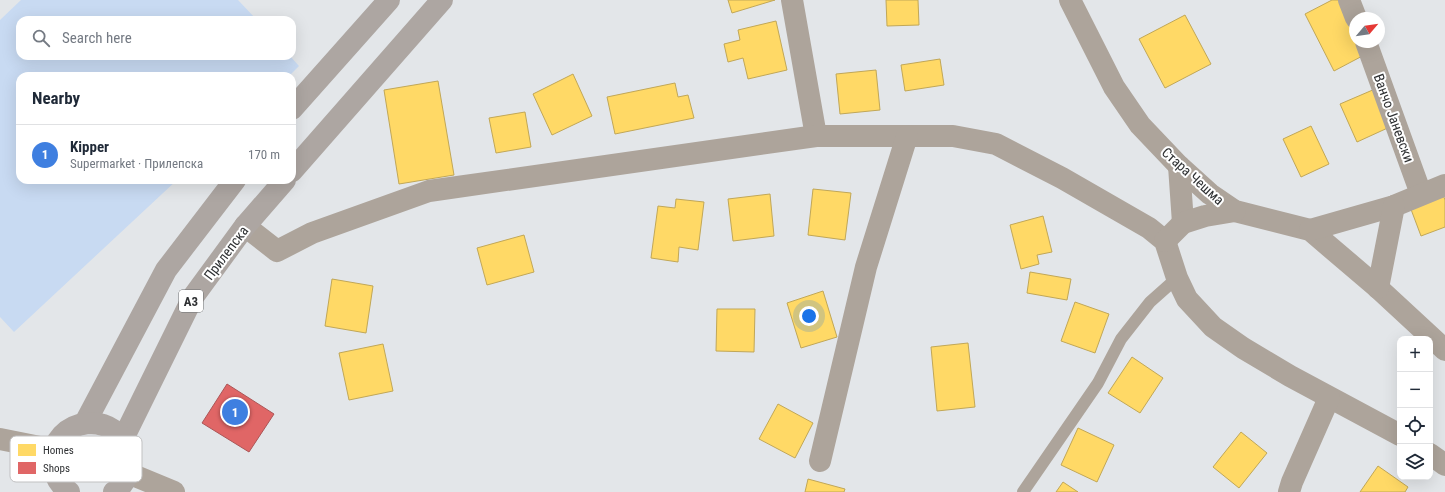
<!DOCTYPE html>
<meta charset="utf-8">
<style>
:root{--surface:#fff;--page:#f2f2f3;--text:#1f2937;--muted:#747a83;--line:#e0e1e3;--accent:#7c3aed}
body{margin:0;font-family:"Roboto Condensed",sans-serif;background:var(--page);color:var(--text)}
.controls{position:absolute;right:12px;bottom:12px;display:grid;overflow:hidden;border-radius:8px;box-shadow:0 4px 16px #0002}
.controls button{width:36px;height:36px;display:grid;place-items:center;padding:0;border:0;border-bottom:1px solid var(--line);background:var(--surface);color:var(--text);font:20px sans-serif}
.compass{position:absolute;left:1349px;top:12px;width:36px;height:36px;border-radius:50%;background:var(--surface);box-shadow:0 4px 16px #0002;rotate:61deg}
.you{position:absolute;left:809px;top:316px;width:14px;height:14px;margin:-10px;border:3px solid #fff;border-radius:50%;background:#1a73e8;box-shadow:0 0 0 6px #1a73e833}
.badge{display:grid;place-items:center;width:26px;height:26px;border-radius:50%;background:var(--accent);color:#fff;font-size:13px;font-weight:700}
.pin{position:absolute;translate:-50% -50%;border:2px solid #fff;box-shadow:0 1px 4px #0006}
.list{margin:0;padding:0;list-style:none}
h2{display:flex;justify-content:space-between;align-items:center;height:52px;margin:0;padding:0 16px;font-size:17px}
h2 small{font-size:13px;font-weight:400;color:var(--muted)}
.list li{display:grid;grid-template-columns:26px 1fr auto;gap:12px;align-items:center;box-sizing:border-box;height:60px;padding:0 16px;border-top:1px solid var(--line)}
.list b{display:block;font-size:15px;white-space:nowrap}
.list p{margin:0;font-size:13px;white-space:nowrap;color:var(--muted)}
.list em{font-size:13px;font-style:normal;color:var(--muted)}
.icon{flex:none;width:22px;height:22px;fill:none;stroke:currentColor;stroke-width:2;stroke-linecap:round;stroke-linejoin:round}
.map{position:relative;flex:none;width:1445px;height:492px;overflow:hidden}
.search{position:absolute;background:var(--surface);box-shadow:0 4px 16px #0002;left:16px;top:16px;width:280px;height:44px;display:flex;align-items:center;gap:10px;box-sizing:border-box;padding:0 14px;border-radius:12px;color:var(--muted);font-size:15px}
.panel{position:absolute;background:var(--surface);box-shadow:0 4px 16px #0002;left:16px;top:72px;width:280px;height:112px;border-radius:12px}
.map>svg:first-child{display:block}
.green{fill:#c8daf2}
.homes{fill:#ffd966;stroke:#c1a757}
.shops{fill:#e06666;stroke:#ab5657}
.lines{fill:none;stroke-linecap:round;stroke-linejoin:round}
.service{stroke:#ada49b;stroke-width:12}
.minor{stroke:#ada49b;stroke-width:22}
.tertiary{stroke:#ada49b;stroke-width:22}
.primary{stroke:#ada6a2;stroke-width:22}
.labels{text-anchor:middle;stroke-width:4;stroke-linejoin:round;paint-order:stroke}
.shield{fill:#fff;stroke:#6d6f70;stroke-width:1}
.shield-label{font-size:13px;font-weight:bold;fill:#2f3133}
.street-label{font-size:14px;fill:#2f3133;stroke:#fff}
.key{fill:#fff;stroke:#c1c1c2;stroke-width:1}
.key-label{font-size:11px;fill:#2f3133}
</style>
<div class="map">
<svg width="1445" height="492" viewBox="0 0 1445 492">
<rect width="100%" height="100%" fill="#e3e6e9"/>
<polygon class="green" points="21,0 238,0 257,20 20,20 20,56 290,56 299,66 289,76 20,76 20,180 177,180 14,332 0,317 0,20"/>
<g class="homes">
<polygon points="728,0 775,0 732,13"/>
<polygon points="886,0 918,0 919,25 887,26"/>
<polygon points="1332,0 1340,0 1355,29 1355,42 1362,42 1368,53 1334,71 1305,14"/>
<polygon points="1185,15 1211,64 1165,88 1139,39"/>
<polygon points="776,21 787,70 748,79 743,58 728,62 724,44 740,40 738,30"/>
<polygon points="940,59 944,85 905,91 901,65"/>
<polygon points="876,70 880,110 840,114 836,74"/>
<polygon points="573,74 592,116 552,135 533,94"/>
<polygon points="438,81 454,175 399,184 384,90"/>
<polygon points="675,83 678,97 688,95 694,118 615,134 607,97"/>
<polygon points="1375,89 1392,126 1357,142 1340,104"/>
<polygon points="525,112 531,147 496,153 489,118"/>
<polygon points="1311,126 1329,164 1301,177 1283,139"/>
<polygon points="813,189 851,193 845,240 808,235"/>
<polygon points="1442,192 1445,200 1445,227 1421,236 1409,204"/>
<polygon points="770,194 774,236 733,241 728,199"/>
<polygon points="676,199 704,202 698,250 679,247 678,262 651,258 658,206 675,208"/>
<polygon points="1043,216 1052,252 1037,255 1039,264 1021,269 1010,225"/>
<polygon points="524,235 534,272 487,285 477,248"/>
<polygon points="1030,272 1071,279 1067,300 1027,293"/>
<polygon points="332,279 373,286 366,333 325,326"/>
<polygon points="823,291 837,337 801,348 787,303"/>
<polygon points="1075,302 1109,314 1095,353 1061,341"/>
<polygon points="717,309 755,309 754,352 716,351"/>
<polygon points="968,343 975,407 937,411 931,347"/>
<polygon points="383,344 393,391 349,400 339,353"/>
<polygon points="1132,357 1163,378 1140,413 1108,393"/>
<polygon points="778,404 813,423 795,458 759,439"/>
<polygon points="1078,428 1114,445 1097,482 1061,465"/>
<polygon points="1241,432 1267,453 1239,488 1213,467"/>
<polygon points="1378,466 1408,487 1405,492 1360,492"/>
<polygon points="808,479 845,489 844,492 805,492"/>
<polygon points="1063,482 1078,492 1056,492"/>
</g>
<polygon class="shops" points="227,384 274,414 249,452 202,423"/>
<g class="lines">
<polyline class="service" points="1023,492 1098,383 1121,339 1150,302 1177,278"/>
<g class="minor">
<polyline points="792,0 816,136"/>
<polyline points="1070,0 1114,87 1140,125 1179,166 1210,194 1235,211 1310,230 1378,288 1445,350"/>
<polyline points="1349,0 1356,18"/>
<polyline points="1366,42 1421,194"/>
<polyline points="1179,166 1183,223"/>
<polyline points="245,226 277,251 312,233 429,191 816,136 953,136 996,144 1062,178 1149,228 1165,241 1177,278 1187,299 1213,327 1243,348 1290,376 1400,435"/>
<polyline points="1310,230 1394,206 1445,185"/>
<polyline points="1165,241 1183,223 1205,216 1235,211"/>
<polyline points="1378,288 1394,206"/>
<polyline points="1430,454 1445,465"/>
<polyline points="820,461 866,267 907,136"/>
<polyline points="128,473 174,492"/>
<polyline points="1289,492 1292,482 1329,398"/>
</g>
<polyline class="tertiary" points="0,439 55,450"/>
<g class="primary">
<polyline points="292,109 389,0"/>
<polyline points="292,171 442,0"/>
<polyline points="85,423 166,270 235,180"/>
<polyline points="123,439 193,297 245,226 285,180"/>
<path d="M69,492C60,485 54,475 53,464C49,415 122,407 129,457C131,470 125,485 114,492"/>
</g>
</g>
<g class="labels">
<rect class="shield" x="179" y="290" width="24" height="22" rx="3"/>
<g class="shield-label">
<text x="191" y="306">A3</text>
</g>
<g class="street-label">
<text transform="translate(1394 118) rotate(70)" y="5">Ванчо Јаневски</text>
<text transform="translate(1193 176) rotate(42)" y="5">Стара Чешма</text>
<text transform="translate(226 253) rotate(-53)" y="5">Прилепска</text>
</g>
</g>
<rect x="10" y="436" width="132" height="46" rx="6" class="key"/>
<rect x="18" y="444" width="18" height="12" fill="#ffd966"/>
<rect x="18" y="462" width="18" height="12" fill="#e06666"/>
<g class="key-label">
<text x="43" y="454">Homes</text>
<text x="43" y="472">Shops</text>
</g>
</svg>
<div class="controls">
<button>+</button>
<button>−</button>
<button><svg class="icon" aria-label="locate" viewBox="0 0 24 24"><circle cx="12" cy="12" r="6"/><path d="M12 2v4M12 18v4M2 12h4M18 12h4"/></svg></button>
<button><svg class="icon" aria-label="layers" viewBox="0 0 24 24"><path d="M12 4l9 5-9 5-9-5zM3 14l9 5 9-5"/></svg></button>
</div>
<svg class="compass" viewBox="-18 -18 36 36"><path d="M0-13l5 13h-10z" fill="#e53935"/><path d="M0 13l5-13h-10z" fill="#747a83"/></svg>
<div class="you"></div>
<div class="pin badge" style="left:235px;top:412px;background:#3f7fe0">1</div>
<div class="search"><svg class="icon" aria-label="search" viewBox="0 0 24 24"><circle cx="10" cy="10" r="6"/><path d="M15 15l6 6"/></svg>Search here</div>
<section class="panel">
<h2>Nearby<small></small></h2>
<ul class="list">
<li><span class="badge" style="background:#3f7fe0">1</span><div><b>Kipper</b><p>Supermarket · Прилепска</p></div><em>170 m</em></li>
</ul>
</section>
</div>
